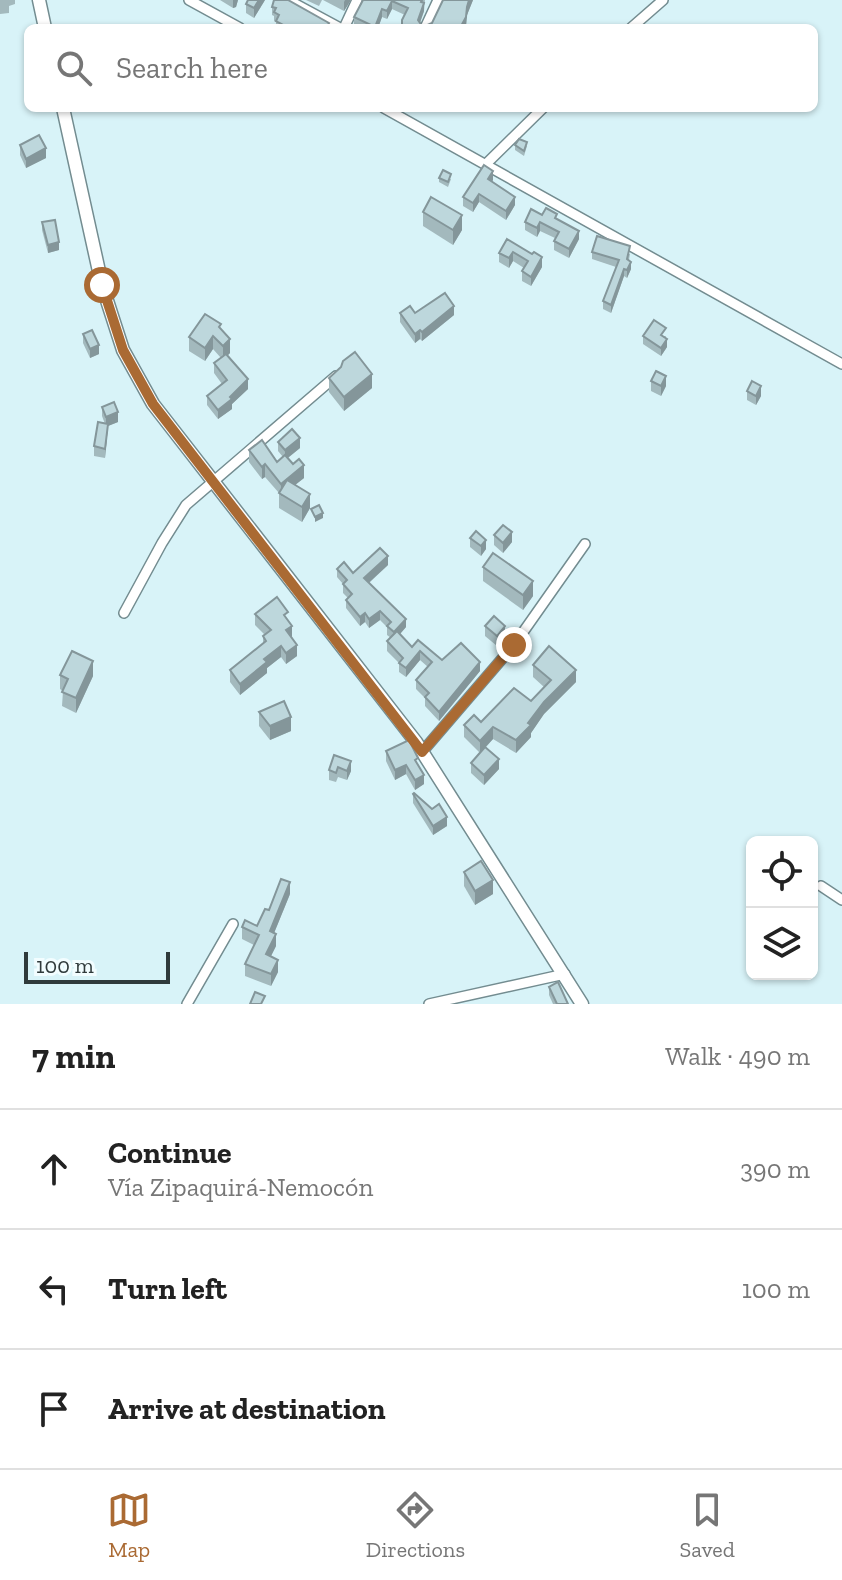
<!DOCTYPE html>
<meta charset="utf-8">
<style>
:root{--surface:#fff;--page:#f2f2f2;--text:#222;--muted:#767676;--line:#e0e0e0;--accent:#aa6a33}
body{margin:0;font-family:"Zilla Slab",serif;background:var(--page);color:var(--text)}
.controls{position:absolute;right:24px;bottom:24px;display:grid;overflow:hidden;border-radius:12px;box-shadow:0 2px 6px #0004}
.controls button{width:72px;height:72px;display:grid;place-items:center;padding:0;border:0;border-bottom:2px solid var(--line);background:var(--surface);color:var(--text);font:40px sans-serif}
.scale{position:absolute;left:24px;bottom:20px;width:146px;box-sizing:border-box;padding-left:8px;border:4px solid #2f3a3b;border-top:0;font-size:22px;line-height:28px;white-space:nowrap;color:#2f3a3b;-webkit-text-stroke:6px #f2fdff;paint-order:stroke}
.stop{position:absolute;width:24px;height:24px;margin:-18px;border:6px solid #aa6a33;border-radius:50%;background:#fff}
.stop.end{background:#aa6a33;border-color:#fff;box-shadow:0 2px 8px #0008}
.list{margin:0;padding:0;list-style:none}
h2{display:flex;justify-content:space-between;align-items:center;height:104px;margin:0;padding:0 32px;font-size:34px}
h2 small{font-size:26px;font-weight:400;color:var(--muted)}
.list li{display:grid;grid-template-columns:52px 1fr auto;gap:24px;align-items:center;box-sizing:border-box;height:120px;padding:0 32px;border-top:2px solid var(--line)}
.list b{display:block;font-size:30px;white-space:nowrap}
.list p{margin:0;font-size:26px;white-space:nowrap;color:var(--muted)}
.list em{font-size:26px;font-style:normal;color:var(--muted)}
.icon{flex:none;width:44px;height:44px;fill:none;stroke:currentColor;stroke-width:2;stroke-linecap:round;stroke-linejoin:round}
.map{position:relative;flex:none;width:842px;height:1004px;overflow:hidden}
.search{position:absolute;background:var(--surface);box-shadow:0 2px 6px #0004;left:24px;right:24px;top:24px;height:88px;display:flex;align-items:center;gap:20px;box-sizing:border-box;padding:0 28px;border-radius:12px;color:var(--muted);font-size:30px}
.sheet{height:464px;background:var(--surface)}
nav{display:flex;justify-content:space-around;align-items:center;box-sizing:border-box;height:112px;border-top:2px solid var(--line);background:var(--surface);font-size:22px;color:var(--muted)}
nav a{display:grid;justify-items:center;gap:4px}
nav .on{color:var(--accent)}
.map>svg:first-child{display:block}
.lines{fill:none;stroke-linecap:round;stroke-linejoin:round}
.minor-casing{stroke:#738c90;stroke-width:12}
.major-casing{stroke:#738c90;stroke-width:15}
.minor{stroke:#fff;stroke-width:9}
.major{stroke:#fff;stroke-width:12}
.wall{fill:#a3b9bd}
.shaded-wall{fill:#84969a}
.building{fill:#bdd7dc;stroke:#84969a;stroke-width:2}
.route{stroke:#aa6a33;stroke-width:10}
</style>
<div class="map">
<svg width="842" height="1004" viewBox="0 0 842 1004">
<rect width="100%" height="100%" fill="#d8f3f8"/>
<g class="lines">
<defs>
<g id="minor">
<polyline points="189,0 240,28"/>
<polyline points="288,0 340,28"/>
<polyline points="344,28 357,0"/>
<polyline points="425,28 438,0"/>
<polyline points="631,28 663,0"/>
<polyline points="384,108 842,364"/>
<polyline points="486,164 543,108"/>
<polyline points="124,613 162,543 186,505 336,376"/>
<polyline points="422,752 514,645 585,544"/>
<polyline points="821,886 842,900"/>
<polyline points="187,1004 233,924"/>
<polyline points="429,1004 565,974"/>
</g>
<g id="major">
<polyline points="39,0 45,28"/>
<polyline points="63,108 102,285 123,350 153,404 416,742 582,1004"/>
</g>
</defs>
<use href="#minor" class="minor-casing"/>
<use href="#major" class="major-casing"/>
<use href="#minor" class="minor"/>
<use href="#major" class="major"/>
</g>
<g class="wall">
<polygon points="0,0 15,0 15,4 9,6 9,13 0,14"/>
<polygon points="220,0 238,0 236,7 233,8"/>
<polygon points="265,0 254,18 246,13 246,4"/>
<polygon points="306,0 322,0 319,6"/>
<polygon points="323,0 351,0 344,11"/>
<polygon points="363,0 425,0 424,11 420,23 423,27 432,23 443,0 473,0 467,15 466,26 465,28 402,28 405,15 392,9 387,19 382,17 378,28 360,28 354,25 354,17"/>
<polygon points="272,7 329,28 276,28 276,22 274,21 274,16 272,15"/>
<polygon points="20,145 46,158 26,168 20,155"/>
<polygon points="515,145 527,146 524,156 515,150"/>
<polygon points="439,178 451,179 448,187 439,182"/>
<polygon points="493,180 492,182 515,205 506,220 479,202 473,212 463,206 463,197"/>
<polygon points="423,212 462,230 453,245 423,226"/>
<polygon points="542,215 557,219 579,239 569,258 554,250 554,241 555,238 540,231 537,237 525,230 525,222"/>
<polygon points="42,222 59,250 48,253 42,230"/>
<polygon points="507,239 542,267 531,286 522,281 522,271 524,268 513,261 509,268 499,262 499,253"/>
<polygon points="592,252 630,254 629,260 631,269 627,278 624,276 611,313 603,309 603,301 616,267 592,259"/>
<polygon points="400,313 415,313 454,315 422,341 420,339 415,343 400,322"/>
<polygon points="221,329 230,353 227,356 248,389 232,404 232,409 218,419 207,405 207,396 222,384 214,373 214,363 221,358 213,349 205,361 189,351 189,337"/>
<polygon points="83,334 99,354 90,358 83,343"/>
<polygon points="643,336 666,336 665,338 667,347 661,356 643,344"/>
<polygon points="341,367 372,388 344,411 329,392 329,378"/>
<polygon points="651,381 666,386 661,396 651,391"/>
<polygon points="747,391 761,396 756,405 747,400"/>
<polygon points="102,407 118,422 108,426 105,458 94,456 94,446 105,424 102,416"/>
<polygon points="278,442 300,448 288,458 304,478 295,485 310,508 302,522 279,508 279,493 265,477 262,479 249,462 249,450 277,462 283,457 278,451"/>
<polygon points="494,535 512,542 503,553 494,545"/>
<polygon points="470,538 486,549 481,556 470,547"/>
<polygon points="388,565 369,583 406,627 400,634 412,647 442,660 480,671 439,721 425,706 425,698 416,689 416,680 428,667 420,660 406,677 399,672 399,663 387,651 387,641 391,638 387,635 387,627 380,620 369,628 365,622 360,626 346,608 346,600 348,598 343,593 343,584 337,577 337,569 353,573"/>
<polygon points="483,567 533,596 523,610 483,581"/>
<polygon points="255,614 288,621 297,656 286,664 281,657 267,668 267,673 240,695 230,682 230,670 263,643 263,636 264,634 255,625"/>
<polygon points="485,626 505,635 497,646 485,636"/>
<polygon points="533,665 576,682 544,714 531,733 531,737 516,753 493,739 486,747 499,769 484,785 471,773 471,763 480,753 464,737 464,725 481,722 531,701 544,687 533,677"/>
<polygon points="60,675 93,676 76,713 62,706 63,691 60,689"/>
<polygon points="259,712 291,731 270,740 259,726"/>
<polygon points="386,751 418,765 424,784 415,790 406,774 395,780 386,761"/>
<polygon points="351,761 351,771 347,780 338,777 336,782 329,780 329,770"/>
<polygon points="413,794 432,809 447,826 433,835 413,803"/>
<polygon points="464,872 493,894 475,905 464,886"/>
<polygon points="290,894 274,933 276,946 271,956 278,972 271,986 245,976 245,964 254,945 242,939 242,927 257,926 269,910"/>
<polygon points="549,987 568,1004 553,1004 549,995"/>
</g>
<g class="shaded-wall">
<polygon points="233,0 238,0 236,7 233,8"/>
<polygon points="259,0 265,0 254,18 254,8"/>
<polygon points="345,0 351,0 344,11 344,2"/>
<polygon points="469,0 473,0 467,15 466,26 465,28 460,28"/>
<polygon points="392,1 392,9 387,19 387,11"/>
<polygon points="424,3 424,11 418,28 418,20"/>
<polygon points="382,9 382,17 378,28 375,28"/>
<polygon points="46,148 46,158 26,168 26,159"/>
<polygon points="493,171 493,180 488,188 488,179"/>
<polygon points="479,194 479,202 473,212 473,203"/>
<polygon points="515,197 515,205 506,220 506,211"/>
<polygon points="462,215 462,230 453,245 453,230"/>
<polygon points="540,222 540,231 537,237 537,228"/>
<polygon points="579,231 579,239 569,258 569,249"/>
<polygon points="59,242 59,250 48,253 48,245"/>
<polygon points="513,252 513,261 509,268 509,258"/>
<polygon points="542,257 542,267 531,286 531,277"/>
<polygon points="631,262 631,269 627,278 627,270"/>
<polygon points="624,269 624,276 611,313 611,305"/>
<polygon points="454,306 454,315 422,341 422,332"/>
<polygon points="420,330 420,339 415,343 415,334"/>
<polygon points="213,336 213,349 205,361 205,348"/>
<polygon points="230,339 230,353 223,360 223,346"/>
<polygon points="667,339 667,347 661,356 661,348"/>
<polygon points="99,345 99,354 90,358 90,349"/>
<polygon points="372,374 372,388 344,411 344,397"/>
<polygon points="666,376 666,386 661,396 661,386"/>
<polygon points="248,379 248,389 232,404 232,409 218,419 218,410"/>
<polygon points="761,386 761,396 756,405 756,396"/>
<polygon points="118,412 118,422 108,426 105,458 106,417"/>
<polygon points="300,438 300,448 285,460 285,450"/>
<polygon points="265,464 265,477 262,479 262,467"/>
<polygon points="304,465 304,478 281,496 281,484"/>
<polygon points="310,494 310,508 302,522 302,507"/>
<polygon points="323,513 323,518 315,522 315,517"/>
<polygon points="512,532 512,542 503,553 503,543"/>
<polygon points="486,540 486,549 481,556 481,546"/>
<polygon points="388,556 388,565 364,587 364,578"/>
<polygon points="533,581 533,596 523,610 523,595"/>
<polygon points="380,611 380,620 369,628 369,619"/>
<polygon points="365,613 365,622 360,626 360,617"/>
<polygon points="406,619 406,627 394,641 394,632"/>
<polygon points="292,626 292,637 286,630"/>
<polygon points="505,626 505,635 497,646 497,636"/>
<polygon points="297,645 297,656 286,664 286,653"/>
<polygon points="281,646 281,657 267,668 267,673 240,695 240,684 264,659"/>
<polygon points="420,651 420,660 406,677 406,668"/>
<polygon points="93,661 93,676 76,713 76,698"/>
<polygon points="480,662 480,671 439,721 439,712"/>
<polygon points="576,670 576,682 544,714 531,733 531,737 516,753 516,740 544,702"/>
<polygon points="291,717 291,731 270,740 270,726"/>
<polygon points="493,727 493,739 480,753 480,741"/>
<polygon points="499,759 499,769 484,785 484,775"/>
<polygon points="351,761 351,771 347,780 347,771"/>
<polygon points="406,765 406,774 395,780 395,770"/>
<polygon points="424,775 424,784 415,790 415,780"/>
<polygon points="447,817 447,826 433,835 433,826"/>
<polygon points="493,880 493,894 475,905 475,891"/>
<polygon points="290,882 290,894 270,943 270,931"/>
<polygon points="276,934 276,946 266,966 266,954"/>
<polygon points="278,960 278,972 271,986 271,974"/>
</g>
<g class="building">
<polygon points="248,0 259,0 254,8 246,4"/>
<polygon points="274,0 288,0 329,23 326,28 284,28 285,26 276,21 279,15 274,12 276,8 272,7"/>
<polygon points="363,0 422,0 421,2 424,3 418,20 423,27 432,23 443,0 469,0 467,7 466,17 460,28 402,28 402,20 408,8 392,1 387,11 382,9 375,27 354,17"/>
<polygon points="39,135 46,148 26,159 20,145"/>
<polygon points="519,139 527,142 524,151 515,145"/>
<polygon points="484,165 493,171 488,179 515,197 506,211 479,194 473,203 463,197"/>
<polygon points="443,170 451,174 448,182 439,178"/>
<polygon points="431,197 462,215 453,230 423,212"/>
<polygon points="546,208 557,214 555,218 579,231 569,249 554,241 559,232 540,222 537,228 525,222 531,209 542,215"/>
<polygon points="55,220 59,242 48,245 42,222"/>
<polygon points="597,236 630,246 627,259 631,262 627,270 624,269 611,305 603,301 619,260 592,252"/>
<polygon points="507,239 532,254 534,252 542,257 531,277 522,271 528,261 513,252 509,258 499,253"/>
<polygon points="445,293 454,306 422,332 420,330 415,334 400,313 410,306 415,313"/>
<polygon points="205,314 221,324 219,327 230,339 223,346 213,336 205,348 189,337"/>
<polygon points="654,320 666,328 661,335 667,339 661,348 643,336"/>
<polygon points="92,330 99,345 90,349 83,334"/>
<polygon points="355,352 372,374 344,397 329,378 341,367 343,361"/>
<polygon points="226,354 248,379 230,397 232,399 218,410 207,396 227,380 214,363"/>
<polygon points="656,371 666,376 661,386 651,381"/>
<polygon points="752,381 761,386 756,396 747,391"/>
<polygon points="114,402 118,412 106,417 102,407"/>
<polygon points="98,422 108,424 105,449 94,446"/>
<polygon points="292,429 300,438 285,450 278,442"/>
<polygon points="262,440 277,462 285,455 293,464 299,459 304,465 281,484 265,464 262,467 249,450"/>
<polygon points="287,480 310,494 302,507 279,493"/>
<polygon points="319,505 323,513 315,517 311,509"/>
<polygon points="503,525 512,532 503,543 494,535"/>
<polygon points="476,531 486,540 481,546 470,538"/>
<polygon points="380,548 388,556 364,578 406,619 394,632 387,626 391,622 380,611 369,619 365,613 360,617 346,600 352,594 343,584 347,580 337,569 344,562 353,573"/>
<polygon points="493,553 533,581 523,595 483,567"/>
<polygon points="277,597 288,612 284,615 292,626 286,630 297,645 286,653 281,646 264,659 267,662 240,684 230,670 266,641 263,636 271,630 255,614"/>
<polygon points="494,616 505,626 497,636 485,626"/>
<polygon points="397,631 412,647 418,640 442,660 461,643 480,662 439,712 425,697 429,693 416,680 432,662 420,651 406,668 399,663 403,658 387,641"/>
<polygon points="549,646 576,670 544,702 528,723 531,725 516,740 493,727 480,741 464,725 474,715 481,722 514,688 531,701 551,680 533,665"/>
<polygon points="72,651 93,661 76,698 62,692 68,679 60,675"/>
<polygon points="284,701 291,717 270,726 259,712"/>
<polygon points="409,740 418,758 415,760 424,775 415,780 406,765 395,770 386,751"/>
<polygon points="485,747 499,759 484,775 471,763"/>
<polygon points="334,755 351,761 347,771 338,767 336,773 329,770"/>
<polygon points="414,793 432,809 439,804 447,817 433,826 413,794"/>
<polygon points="481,861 493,880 475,891 464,872"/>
<polygon points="281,879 290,882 270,931 276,934 266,954 278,960 271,974 245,964 259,935 242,927 245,920 257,926 265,909 269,910"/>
<polygon points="558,982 568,1004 557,1004 549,987"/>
<polygon points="255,992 265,996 261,1004 250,1004"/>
</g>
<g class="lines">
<polyline class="route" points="102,285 123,350 153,404 422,752 514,645"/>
</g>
</svg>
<div class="controls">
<button><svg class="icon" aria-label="locate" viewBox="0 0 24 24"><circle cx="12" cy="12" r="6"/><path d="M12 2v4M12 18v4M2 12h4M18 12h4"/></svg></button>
<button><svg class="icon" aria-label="layers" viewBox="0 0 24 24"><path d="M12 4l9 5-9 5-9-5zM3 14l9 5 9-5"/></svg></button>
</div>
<div class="scale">100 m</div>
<div class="stop" style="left:102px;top:285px"></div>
<div class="stop end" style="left:514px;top:645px"></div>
<div class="search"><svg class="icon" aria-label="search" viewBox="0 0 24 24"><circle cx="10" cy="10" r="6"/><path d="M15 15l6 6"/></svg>Search here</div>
</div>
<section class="sheet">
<h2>7 min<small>Walk · 490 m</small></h2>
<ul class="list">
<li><svg class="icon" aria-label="ahead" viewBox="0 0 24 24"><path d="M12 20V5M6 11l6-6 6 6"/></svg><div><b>Continue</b><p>Vía Zipaquirá-Nemocón</p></div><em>390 m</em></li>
<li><svg class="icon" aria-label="left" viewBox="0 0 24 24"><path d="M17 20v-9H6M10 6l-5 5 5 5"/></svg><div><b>Turn left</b></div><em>100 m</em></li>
<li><svg class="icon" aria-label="arrive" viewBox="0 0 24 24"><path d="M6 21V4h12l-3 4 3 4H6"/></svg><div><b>Arrive at destination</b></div></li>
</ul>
</section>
<nav>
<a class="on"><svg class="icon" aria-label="map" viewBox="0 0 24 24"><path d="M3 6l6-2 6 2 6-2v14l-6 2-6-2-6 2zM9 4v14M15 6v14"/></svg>Map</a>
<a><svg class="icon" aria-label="directions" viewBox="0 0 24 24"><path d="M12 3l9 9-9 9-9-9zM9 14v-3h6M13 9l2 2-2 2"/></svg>Directions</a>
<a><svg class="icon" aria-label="saved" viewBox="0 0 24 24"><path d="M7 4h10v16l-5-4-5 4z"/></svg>Saved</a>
</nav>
